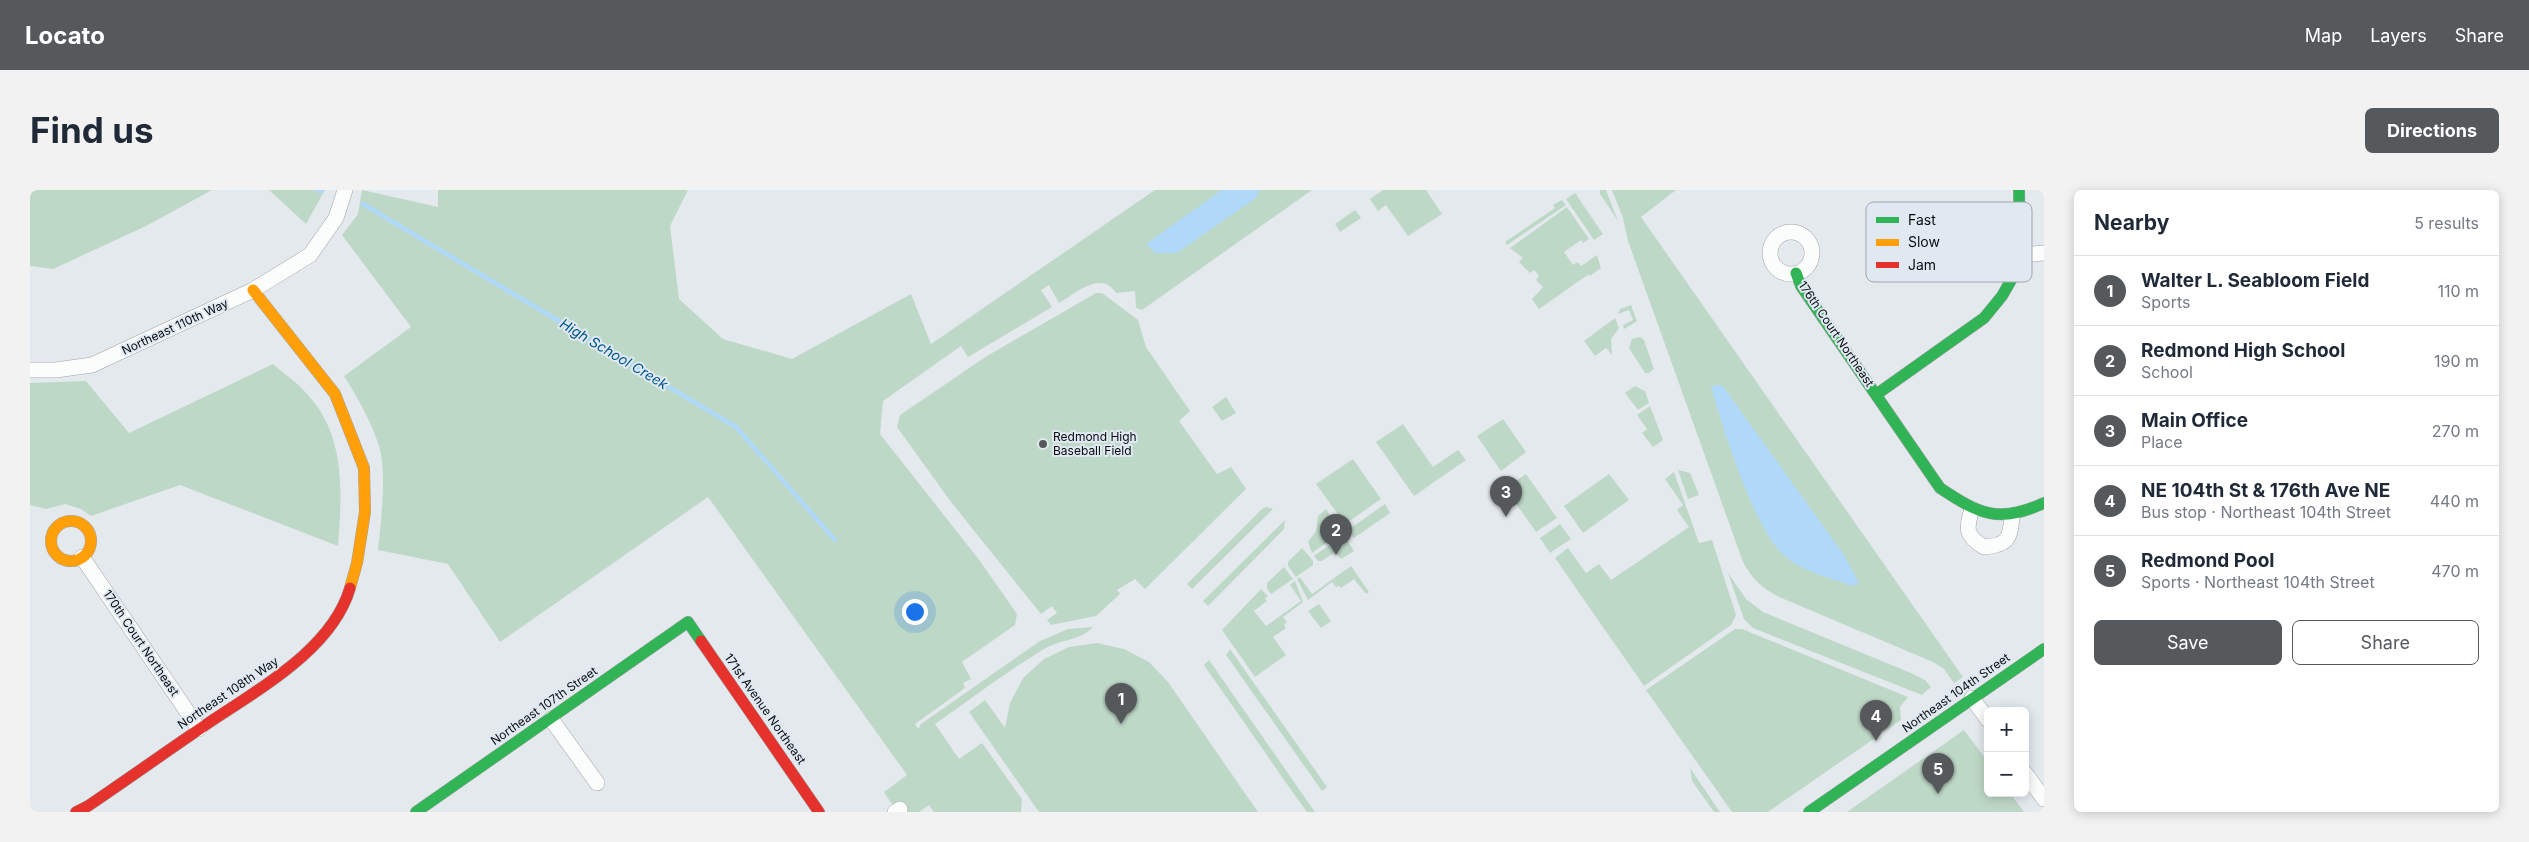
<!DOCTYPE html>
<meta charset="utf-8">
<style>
:root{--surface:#fff;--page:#f2f2f3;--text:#1f2937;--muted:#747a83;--line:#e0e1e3;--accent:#56595c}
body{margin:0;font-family:Inter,sans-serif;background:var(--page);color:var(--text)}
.controls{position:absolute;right:15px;bottom:15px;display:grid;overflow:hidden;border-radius:8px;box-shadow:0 2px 12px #0003}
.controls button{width:45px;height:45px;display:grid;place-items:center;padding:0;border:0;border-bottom:1px solid var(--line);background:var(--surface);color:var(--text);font:25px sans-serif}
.you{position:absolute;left:884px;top:421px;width:18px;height:18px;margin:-12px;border:4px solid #fff;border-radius:50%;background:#1a73e8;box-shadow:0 0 0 8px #1a73e833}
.badge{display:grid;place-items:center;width:32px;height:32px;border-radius:50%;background:var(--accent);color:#fff;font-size:16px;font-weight:700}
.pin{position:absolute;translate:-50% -41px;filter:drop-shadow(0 1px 2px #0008)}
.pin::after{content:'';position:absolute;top:26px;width:18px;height:15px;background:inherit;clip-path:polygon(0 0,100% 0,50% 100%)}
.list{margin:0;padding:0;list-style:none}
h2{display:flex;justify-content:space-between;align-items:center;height:65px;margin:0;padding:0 20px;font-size:21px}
h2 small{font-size:16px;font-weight:400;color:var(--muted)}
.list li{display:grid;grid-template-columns:32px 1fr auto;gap:15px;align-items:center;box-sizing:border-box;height:70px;padding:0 20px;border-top:1px solid var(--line)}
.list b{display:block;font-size:19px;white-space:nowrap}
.list p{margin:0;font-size:16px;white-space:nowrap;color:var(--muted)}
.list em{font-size:16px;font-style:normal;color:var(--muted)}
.actions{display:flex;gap:10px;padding:15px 20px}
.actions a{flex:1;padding:11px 0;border:1px solid var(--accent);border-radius:8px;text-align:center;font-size:18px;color:var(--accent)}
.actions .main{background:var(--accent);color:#fff}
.map{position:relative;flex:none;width:2014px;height:622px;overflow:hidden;border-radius:8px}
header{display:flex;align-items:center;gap:30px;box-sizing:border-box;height:70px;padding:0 25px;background:var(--accent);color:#fff}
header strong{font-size:24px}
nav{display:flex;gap:28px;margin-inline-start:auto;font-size:18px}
.intro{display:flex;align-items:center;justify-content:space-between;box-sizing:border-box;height:120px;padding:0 30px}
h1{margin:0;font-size:35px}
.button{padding:12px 22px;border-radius:8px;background:var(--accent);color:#fff;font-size:18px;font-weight:700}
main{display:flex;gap:30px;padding:0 30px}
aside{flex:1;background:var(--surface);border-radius:8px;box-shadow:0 2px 12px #0003}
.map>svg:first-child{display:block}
.green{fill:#bed8c7}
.water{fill:#b0d8f8}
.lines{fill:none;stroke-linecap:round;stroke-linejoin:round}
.stream{stroke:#b0d8f8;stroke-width:4.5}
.street-casing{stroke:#a0a3a6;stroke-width:16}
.fast-casing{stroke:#a0a3a6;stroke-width:12}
.slow-casing{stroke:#a0a3a6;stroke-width:12}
.jam-casing{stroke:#a0a3a6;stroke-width:12}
.street{stroke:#fbfcfc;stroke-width:15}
.fast{stroke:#30b455;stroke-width:11}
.slow{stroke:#ff9f0a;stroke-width:11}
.jam{stroke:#e5322d;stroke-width:11}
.poi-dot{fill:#56595c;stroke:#e0e9f1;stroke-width:2}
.labels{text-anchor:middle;stroke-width:4;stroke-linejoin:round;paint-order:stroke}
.street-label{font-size:12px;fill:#090c0e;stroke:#e0e9f1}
.poi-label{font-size:12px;fill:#090c0e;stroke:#e0e9f1;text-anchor:start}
.water-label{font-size:14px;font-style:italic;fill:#005789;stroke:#e0e9f1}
.key{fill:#e0e9f1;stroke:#a0a7ad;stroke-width:1}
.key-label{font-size:14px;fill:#090c0e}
</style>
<header>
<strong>Locato</strong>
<nav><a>Map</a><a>Layers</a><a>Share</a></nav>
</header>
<div class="intro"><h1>Find us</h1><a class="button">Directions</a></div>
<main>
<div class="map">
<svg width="2014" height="622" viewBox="0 0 2014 622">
<rect width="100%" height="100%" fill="#e4e9ed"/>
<g class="green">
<polygon points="0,0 182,0 116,36 23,79 0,76"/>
<polygon points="239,0 295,0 276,34"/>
<path d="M332,0L408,17V0H658L640,36L649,109L693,149L762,169L881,104L901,154L1125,0H1282L1112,120L1106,118L1105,101L1086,103C1071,80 1047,103 1029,113L1019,95L1011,100L1022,117L938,167L931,156L853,211L850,244L950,371L987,424L985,435L932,472L941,489L933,493L935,498L885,534L888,539L891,534L1010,451L1038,439L1063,437C1050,451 1031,449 1014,459C977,481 941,509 905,534L929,569L952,553L992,609L991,622H904L899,615L889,622H867L854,602L877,585L678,307L470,452L418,374L348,360C351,332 357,282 349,256C341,231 328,208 314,186L381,137L312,45L328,24Z"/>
<polygon points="1353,0 1396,0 1412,24 1378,46 1356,15 1348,21 1340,9"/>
<polygon points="1570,0 1576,0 1588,31 1570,4"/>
<path d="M1582,0H1646L1611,27L1933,487L1924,493L1914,479L1903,472L1749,407C1732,398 1722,389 1713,372L1598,51L1593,28Z"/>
<polygon points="1545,3 1573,44 1564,50 1536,9"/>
<polygon points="1532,10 1536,15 1477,55 1475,52 1525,18 1523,15"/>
<polygon points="1537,17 1559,49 1553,53 1551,50 1534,62 1543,75 1548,72 1551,76 1567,65 1571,78 1560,86 1559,84 1509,119 1502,109 1513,97 1506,90 1509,86 1504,80 1500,83 1489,72 1493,68 1480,58"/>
<polygon points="1325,20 1331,28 1310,42 1305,34"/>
<polygon points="1066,103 1072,103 1108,130 1116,157 1160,221 1149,231 1187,284 1201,277 1216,299 1115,399 1105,389 1087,400 1090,404 1066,426 1021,435 1017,430 1027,423 1022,416 1011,424 921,312 867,237 870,225 957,166"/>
<polygon points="1601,115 1607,131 1594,139 1593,135 1603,130 1599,120 1588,124 1590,119"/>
<polygon points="1585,128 1589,138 1581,149 1582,165 1576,158 1565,166 1554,151"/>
<polygon points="1610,147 1614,150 1624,179 1619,183 1615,183 1599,158 1602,149"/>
<path d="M243,174C254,184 268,193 278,205C316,246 312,304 308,356L150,295L61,326L51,319L35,314L16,319L0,315V193L56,191L99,243Z"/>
<polygon points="1605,196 1615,201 1619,213 1608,220 1595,203"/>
<polygon points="1196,207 1206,223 1192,231 1182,217"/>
<polygon points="1620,216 1633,250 1623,257 1612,243 1617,239 1607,225"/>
<polygon points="1473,229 1496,262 1471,281 1447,246"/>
<polygon points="1373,234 1403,277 1428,260 1436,270 1384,306 1346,252"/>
<polygon points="1323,269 1351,309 1315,334 1286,294"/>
<polygon points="1648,280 1660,283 1669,305 1658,309"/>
<polygon points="1644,282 1669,353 1682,350 1706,425 1701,435 1614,496 1525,368 1538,358 1556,383 1569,374 1581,390 1659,337 1647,320 1653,315 1635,289"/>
<polygon points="1496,284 1527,328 1506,342 1475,298"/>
<polygon points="1579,284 1599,310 1553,343 1534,316"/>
<polygon points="1355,314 1360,323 1324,348 1318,340"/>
<polygon points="1237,317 1243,319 1162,399 1157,394 1232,319"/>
<polygon points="1296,319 1308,338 1307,345 1282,363 1278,352 1286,341 1288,326"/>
<polygon points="1255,330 1254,339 1178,416 1173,411"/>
<polygon points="1530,334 1541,349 1520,363 1510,348"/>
<polygon points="1314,345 1324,361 1311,369 1305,362 1292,371 1288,371 1284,366"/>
<polygon points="1272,358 1283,371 1283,375 1266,387 1258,376 1258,372"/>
<polygon points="1321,376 1339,402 1336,404 1324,389 1311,398 1309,396 1306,397 1302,392 1278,410 1267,389 1270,387 1282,404"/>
<polygon points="1254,377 1263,389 1241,404 1237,398 1237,393"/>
<polygon points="1698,383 1716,409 1733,422 1881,483 1895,490 1901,497 1892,505 1723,438 1714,429"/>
<polygon points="1265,391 1273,412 1253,427 1257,432 1254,435 1256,438 1243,447 1256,465 1225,487 1192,440 1231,399 1238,406 1235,409 1237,411 1224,421 1236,436 1271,411 1260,395"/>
<polygon points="1289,414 1301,431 1291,438 1278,421"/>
<polygon points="1705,439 1712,439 1878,507 1870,517 1871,530 1738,622 1702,622 1616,500"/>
<polygon points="1067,453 1094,459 1119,472 1138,492 1228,622 1009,622 939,522 955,510 975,538 980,513 993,488 1014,469 1039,457"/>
<polygon points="1200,459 1297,597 1292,601 1196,465"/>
<polygon points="1179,470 1285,622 1277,622 1266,607 1174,475"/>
<polygon points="1934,540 1958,572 1958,603 1980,603 1994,622 1817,622"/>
<polygon points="1660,578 1690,622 1684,622 1662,591"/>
</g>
<g class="water">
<polygon points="1192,0 1230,0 1226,8 1147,63 1126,63 1116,54"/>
<path d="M1692,195L1814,365L1829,393L1822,396C1801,388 1774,382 1756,367C1725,343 1692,236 1681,196Z"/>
</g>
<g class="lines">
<g class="stream">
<polyline points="287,0 292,1"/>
<polyline points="333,14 706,237 805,350"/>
</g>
<defs>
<g id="street">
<circle cx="1761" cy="63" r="21"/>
<polyline points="1990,65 2014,63"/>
<polyline points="0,180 26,180 62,175 223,100 280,65 306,28 315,0"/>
<path d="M1942,319C1936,338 1935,346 1954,357C1978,355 1980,349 1982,327"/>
<polyline points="52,367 169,539"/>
<polyline points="1942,508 1958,530"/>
<polyline points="521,529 567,593"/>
<polyline points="1995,583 2014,609"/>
<polyline points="865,622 870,619"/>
</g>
<g id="fast">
<path d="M1766,83L1771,96L1910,298C1949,324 1969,334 2014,313"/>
<polyline points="1847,204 1954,128 1972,106 1984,85 1990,65 1989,0"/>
<polyline points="386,622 658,432 671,451"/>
<polyline points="1779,622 2014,459"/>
</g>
<g id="slow">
<polyline points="223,100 305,204 334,278 335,322 327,373 320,398"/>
<circle cx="41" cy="351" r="20"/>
</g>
<g id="jam">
<polyline points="671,451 789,622"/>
<path d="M46,622L58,616C98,589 137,561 177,534C227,500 302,460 320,398"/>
</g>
</defs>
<use href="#street" class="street-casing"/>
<use href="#fast" class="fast-casing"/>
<use href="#slow" class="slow-casing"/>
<use href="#jam" class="jam-casing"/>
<use href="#street" class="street"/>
<use href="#fast" class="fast"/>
<use href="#slow" class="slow"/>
<use href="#jam" class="jam"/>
</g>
<circle class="poi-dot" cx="1013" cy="254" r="5"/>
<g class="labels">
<g class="street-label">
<text transform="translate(145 137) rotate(-25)" y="4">Northeast 110th Way</text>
<text transform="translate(1806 144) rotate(56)" y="4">176th Court Northeast</text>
<text transform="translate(111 453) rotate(56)" y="4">170th Court Northeast</text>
<text transform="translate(198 503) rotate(-34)" y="4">Northeast 108th Way</text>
<text transform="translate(1926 503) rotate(-35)" y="4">Northeast 104th Street</text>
<text transform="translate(514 516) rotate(-35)" y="4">Northeast 107th Street</text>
<text transform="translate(735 519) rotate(55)" y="4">171st Avenue Northeast</text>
</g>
<g class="poi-label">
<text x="1023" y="251">Redmond High<tspan x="1023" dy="14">Baseball Field</tspan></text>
</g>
<g class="water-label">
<text transform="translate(584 164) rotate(31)" y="5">High School Creek</text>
</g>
</g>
<rect x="1836" y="12" width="166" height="80" rx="8" class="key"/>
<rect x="1846" y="27" width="23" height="6" fill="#30b455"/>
<rect x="1846" y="49" width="23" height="7" fill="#ff9f0a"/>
<rect x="1846" y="72" width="23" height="6" fill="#e5322d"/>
<g class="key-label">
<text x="1878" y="35">Fast</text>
<text x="1878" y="57">Slow</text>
<text x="1878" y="80">Jam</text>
</g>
</svg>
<div class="controls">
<button>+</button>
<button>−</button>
</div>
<div class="you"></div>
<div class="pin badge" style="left:1091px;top:534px">1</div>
<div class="pin badge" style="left:1306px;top:365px">2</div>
<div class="pin badge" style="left:1476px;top:327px">3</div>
<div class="pin badge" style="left:1846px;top:551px">4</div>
<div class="pin badge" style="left:1908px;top:604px">5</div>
</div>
<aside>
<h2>Nearby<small>5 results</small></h2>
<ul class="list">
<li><span class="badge">1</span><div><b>Walter L. Seabloom Field</b><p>Sports</p></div><em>110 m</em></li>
<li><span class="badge">2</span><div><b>Redmond High School</b><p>School</p></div><em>190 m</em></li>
<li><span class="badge">3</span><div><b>Main Office</b><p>Place</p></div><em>270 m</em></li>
<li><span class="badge">4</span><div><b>NE 104th St &amp; 176th Ave NE</b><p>Bus stop · Northeast 104th Street</p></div><em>440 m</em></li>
<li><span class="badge">5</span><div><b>Redmond Pool</b><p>Sports · Northeast 104th Street</p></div><em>470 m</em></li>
</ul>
<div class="actions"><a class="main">Save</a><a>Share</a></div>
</aside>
</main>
